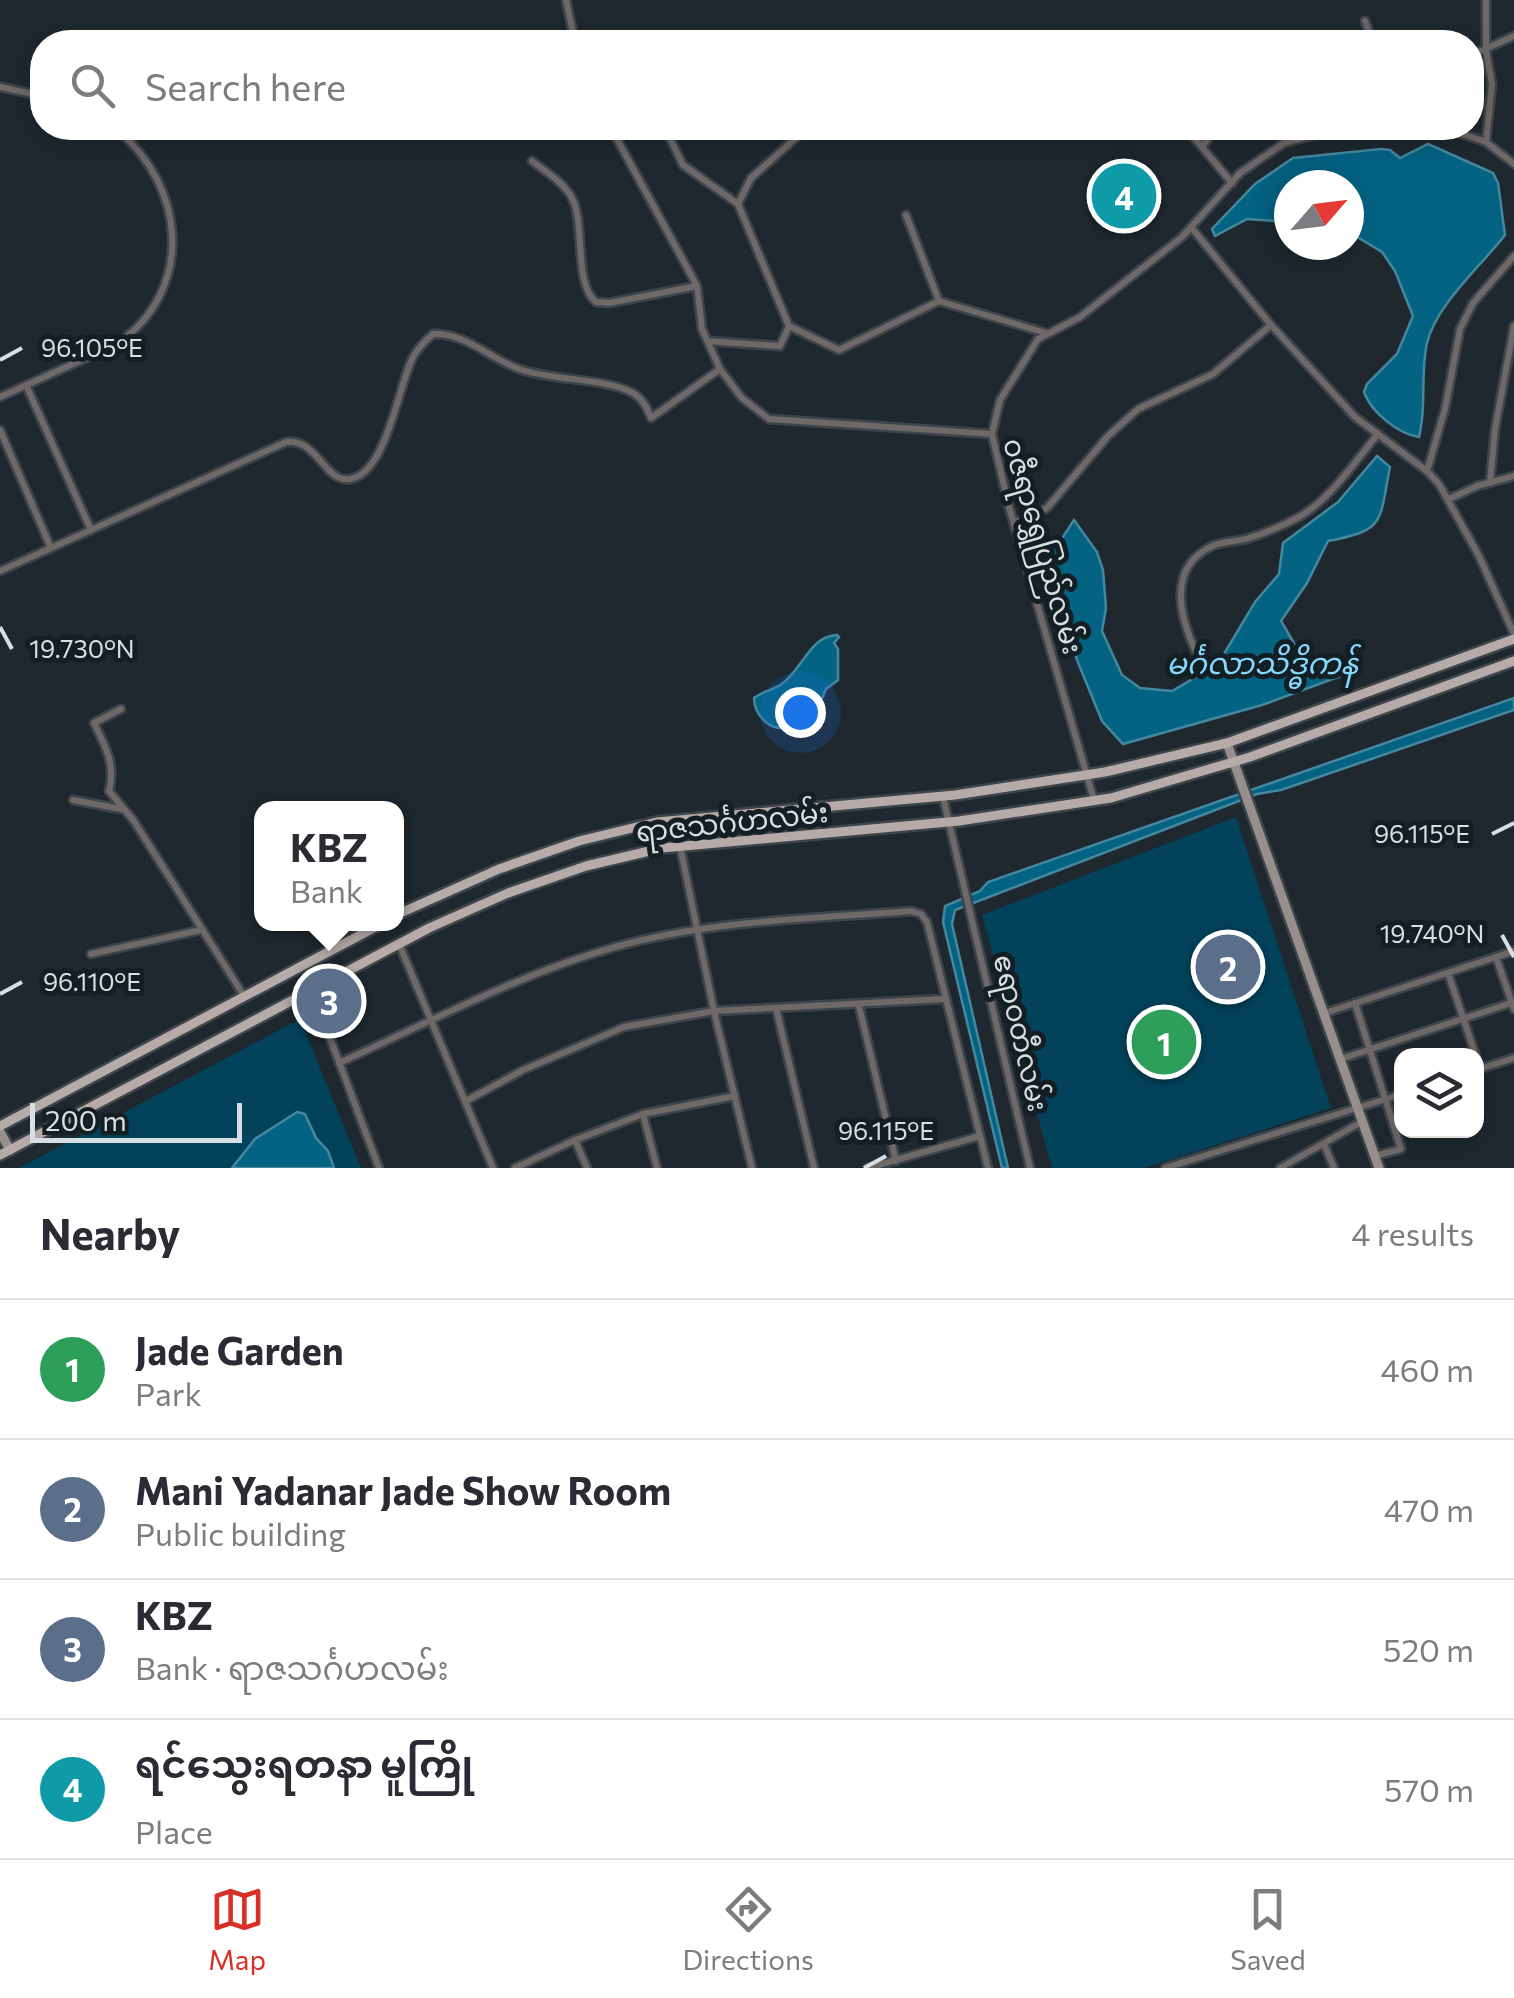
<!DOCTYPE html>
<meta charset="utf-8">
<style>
:root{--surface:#fff;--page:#f7f7f7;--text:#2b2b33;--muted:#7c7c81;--line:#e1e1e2;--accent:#d93025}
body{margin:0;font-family:Commissioner,"Noto Sans Myanmar",sans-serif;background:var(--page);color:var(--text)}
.controls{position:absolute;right:30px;bottom:30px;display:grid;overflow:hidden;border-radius:20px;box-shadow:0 5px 25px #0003}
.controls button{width:90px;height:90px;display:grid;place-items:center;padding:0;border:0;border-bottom:2px solid var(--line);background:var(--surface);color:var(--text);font:50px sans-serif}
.compass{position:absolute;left:1274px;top:170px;width:90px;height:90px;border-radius:50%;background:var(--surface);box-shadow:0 5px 25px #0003;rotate:62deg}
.scale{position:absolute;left:30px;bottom:25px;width:212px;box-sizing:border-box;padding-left:10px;border:5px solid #d8dfe2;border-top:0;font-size:28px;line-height:35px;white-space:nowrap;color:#d8dfe2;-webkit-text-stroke:8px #141f24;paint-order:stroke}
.you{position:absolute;left:800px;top:712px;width:35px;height:35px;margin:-25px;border:8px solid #fff;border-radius:50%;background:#1a73e8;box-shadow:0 0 0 15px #1a73e833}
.badge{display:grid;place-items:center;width:65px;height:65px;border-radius:50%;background:var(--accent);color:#fff;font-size:32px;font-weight:700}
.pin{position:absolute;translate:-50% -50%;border:5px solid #fff;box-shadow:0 2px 10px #0006}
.popup{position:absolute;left:254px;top:801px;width:150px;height:130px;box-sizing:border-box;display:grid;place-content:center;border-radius:20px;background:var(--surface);filter:drop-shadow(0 2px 8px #0005);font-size:32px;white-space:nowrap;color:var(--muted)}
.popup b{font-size:38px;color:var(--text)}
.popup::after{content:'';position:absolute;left:50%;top:100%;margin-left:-20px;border:20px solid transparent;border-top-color:var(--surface)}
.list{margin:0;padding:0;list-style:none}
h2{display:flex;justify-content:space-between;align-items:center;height:130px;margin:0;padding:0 40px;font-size:42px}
h2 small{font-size:32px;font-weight:400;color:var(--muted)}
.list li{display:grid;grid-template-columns:65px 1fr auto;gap:30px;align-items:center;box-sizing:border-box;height:140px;padding:0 40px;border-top:2px solid var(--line)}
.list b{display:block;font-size:38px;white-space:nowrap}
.list p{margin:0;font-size:32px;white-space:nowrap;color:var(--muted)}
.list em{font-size:32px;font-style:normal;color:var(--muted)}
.icon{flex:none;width:55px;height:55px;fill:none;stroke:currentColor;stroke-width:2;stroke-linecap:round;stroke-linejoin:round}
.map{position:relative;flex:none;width:1514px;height:1168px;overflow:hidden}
.search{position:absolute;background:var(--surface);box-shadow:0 5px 25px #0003;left:30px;right:30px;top:30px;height:110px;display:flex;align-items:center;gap:25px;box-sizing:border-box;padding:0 35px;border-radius:40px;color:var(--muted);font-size:38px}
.sheet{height:690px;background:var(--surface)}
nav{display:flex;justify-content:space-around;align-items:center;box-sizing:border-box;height:140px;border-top:2px solid var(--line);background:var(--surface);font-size:28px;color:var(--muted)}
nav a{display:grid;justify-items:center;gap:5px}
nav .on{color:var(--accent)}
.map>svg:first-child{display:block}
.green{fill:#02435b}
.water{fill:#046283;stroke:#4488a0;stroke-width:2.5}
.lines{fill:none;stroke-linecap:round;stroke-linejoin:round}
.street-casing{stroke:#3c454b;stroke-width:11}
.secondary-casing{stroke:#3c454b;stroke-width:14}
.primary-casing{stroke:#3c454b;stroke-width:14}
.street{stroke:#6f6868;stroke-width:6}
.secondary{stroke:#988e8c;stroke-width:9}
.primary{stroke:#b7aba9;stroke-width:9}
.ticks{fill:none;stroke:#d8dfe2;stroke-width:4}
.labels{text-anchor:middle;stroke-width:10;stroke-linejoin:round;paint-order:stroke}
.street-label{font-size:28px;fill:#d8dfe2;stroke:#141f24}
.water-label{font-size:30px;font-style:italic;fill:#85d7ff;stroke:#141f24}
.ticks-label{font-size:25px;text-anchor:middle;fill:#d8dfe2;stroke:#141f24;stroke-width:10;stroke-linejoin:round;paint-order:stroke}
</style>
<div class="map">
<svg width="1514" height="1168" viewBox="0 0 1514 1168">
<rect width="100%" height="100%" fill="#1e282e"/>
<g class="green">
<polygon points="1236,817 1331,1108 1144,1168 1052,1168 982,915"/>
<polygon points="300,1019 361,1168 19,1168"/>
</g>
<g class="water">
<path d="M1428,144L1493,173L1498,183L1505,235C1481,266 1436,305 1427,343C1420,374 1427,406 1419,437C1398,434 1371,412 1364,392L1367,384L1397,354L1413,316L1395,271L1382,252L1349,232V185H1289V222L1247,219L1215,236L1212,229L1255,184L1293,158L1381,149L1390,150L1400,158Z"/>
<path d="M1377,456L1390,467C1379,521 1387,530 1328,541L1307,583L1281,621L1302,657L1349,673L1262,705L1123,744L1102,721L1077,660L1044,539L1061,540L1074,520L1097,552L1103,570L1106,608L1102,631L1122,675L1140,688L1172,691L1218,664L1255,602L1279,574L1283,543L1338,502Z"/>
<path d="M837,635L839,637L834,643L838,649V680L826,689L819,706L783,728C767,729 754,713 754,698C763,691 774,690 783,683C803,668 810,636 837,635Z"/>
<polygon points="1514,698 1514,710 1281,790 1257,794 955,910 952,924 1008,1168 1002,1168 943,922 945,906 980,891 988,882"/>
<polygon points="297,1112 305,1114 316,1138 328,1151 334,1168 232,1168 255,1139"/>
</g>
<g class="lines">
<defs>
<g id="street">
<polyline points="566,0 575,42"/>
<polyline points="1486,0 1486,50 1492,84 1486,142"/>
<polyline points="1365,21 1373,42"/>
<polyline points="1472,55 1514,36"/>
<polyline points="0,87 42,96"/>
<polyline points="611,128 697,286 702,329 720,369 742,398 769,419 992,434 1009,507 1094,800"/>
<polyline points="665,128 683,165 738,204"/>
<polyline points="1186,128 1232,183"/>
<polyline points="1445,128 1486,142 1514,164"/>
<polyline points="1202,147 1216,128"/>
<path d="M532,161C546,172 565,183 573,200C585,227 574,285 596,302L609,303L697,286"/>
<polyline points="906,215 939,301"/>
<polyline points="1191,227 1271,325 1355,417 1427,471 1439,484 1479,556 1514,634"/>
<polyline points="789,326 839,350 939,301 1046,333"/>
<polyline points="708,341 780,346 789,326 738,204 751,178 807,128"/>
<polyline points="26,385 91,530"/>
<path d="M0,397L117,344C196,289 186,185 115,128"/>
<polyline points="0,430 51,548"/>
<polyline points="992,434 1000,400 1038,339 1080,317 1182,237 1240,173 1284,143 1330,131 1426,128"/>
<polyline points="1427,471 1445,409 1460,329 1473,303 1514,256"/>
<polyline points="1490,483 1495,429 1514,326"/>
<polyline points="1449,499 1477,486 1514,476"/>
<polyline points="1014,523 1047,508 1108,436 1138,409 1213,374 1271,325"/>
<path d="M0,571L286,442C318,438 324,483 350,479C387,473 398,386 413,357C418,348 425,341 433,334C464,332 491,359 519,369C553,381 606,378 633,393C643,399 647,408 651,418L720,369"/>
<path d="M1197,654C1180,618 1166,568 1212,546C1223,541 1237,542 1249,538C1265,533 1284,525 1299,517C1331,499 1355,461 1378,434"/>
<path d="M121,709L94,723C105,745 116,765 109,791L134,821L244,996"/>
<polyline points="943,797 1030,1168"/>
<polyline points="73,800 121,809"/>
<polyline points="680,846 714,1011 752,1168"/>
<polyline points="399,944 493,1168"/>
<polyline points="91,954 201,930"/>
<polyline points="1496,957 1514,1009"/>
<polyline points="1448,973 1476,1056"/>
<polyline points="312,990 379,1168"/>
<polyline points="1355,1003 1401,1149 1375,1156"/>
<polyline points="859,1006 896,1161"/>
<polyline points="776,1008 814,1168"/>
<polyline points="1325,1013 1514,951"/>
<polyline points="1341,1059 1514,1002"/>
<path d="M339,1063C430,1022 519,974 615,947C710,920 813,919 911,911L921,914L927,922L988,1168"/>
<polyline points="1476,1070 1514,1058"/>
<polyline points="466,1101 523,1070 624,1027 714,1011 944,999"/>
<polyline points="643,1114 657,1168"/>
<polyline points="575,1140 587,1168"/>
<polyline points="1324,1144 1334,1168"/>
<polyline points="515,1168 575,1140 643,1114 735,1096"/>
<polyline points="868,1168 980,1136"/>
<polyline points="1165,1168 1402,1094"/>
<polyline points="1280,1168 1363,1121"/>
</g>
<g id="secondary">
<polyline points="1227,743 1379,1168"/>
<polyline points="0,1132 10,1150"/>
</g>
<g id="primary">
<polyline points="396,915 499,869 579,841 657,822 955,795 1105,772 1227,743 1514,639"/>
<polyline points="0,1126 381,924"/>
<polyline points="0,1155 429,928 508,893 586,866 662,848 959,821 1111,798 1250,757 1514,661"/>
</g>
</defs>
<use href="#street" class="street-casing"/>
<use href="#secondary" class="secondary-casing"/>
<use href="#primary" class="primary-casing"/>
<use href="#street" class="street"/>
<use href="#secondary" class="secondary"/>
<use href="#primary" class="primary"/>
</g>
<path class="ticks" d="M0,360L22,348M0,627L12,649M1492,834L1514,823M1502,935L1514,957M0,994L22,982M864,1168L886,1156"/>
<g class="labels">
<g class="street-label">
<text transform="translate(1043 546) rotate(74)" y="10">ဝဇီရာရွှေပြည်လမ်း</text>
<text transform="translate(732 822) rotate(-6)" y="10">ရာဇသင်္ဂဟလမ်း</text>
<text transform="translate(1021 1033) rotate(77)" y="10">ဧရာဝတီလမ်း</text>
</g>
<g class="water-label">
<text x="1262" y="674">မင်္ဂလာသိဒ္ဓိကန်</text>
</g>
</g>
<g class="ticks-label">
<text x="92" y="357">96.105°E</text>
<text x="82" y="658">19.730°N</text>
<text x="1422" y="843">96.115°E</text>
<text x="1432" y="943">19.740°N</text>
<text x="92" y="991">96.110°E</text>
<text x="886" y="1140">96.115°E</text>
</g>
</svg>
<div class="controls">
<button><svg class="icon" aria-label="layers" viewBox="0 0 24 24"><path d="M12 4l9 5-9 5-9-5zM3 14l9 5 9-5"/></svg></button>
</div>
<svg class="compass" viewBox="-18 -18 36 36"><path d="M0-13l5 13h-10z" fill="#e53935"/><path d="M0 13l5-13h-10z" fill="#7c7c81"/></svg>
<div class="scale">200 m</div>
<div class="you"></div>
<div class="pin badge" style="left:1164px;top:1042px;background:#2e9e5b">1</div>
<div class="pin badge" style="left:1228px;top:967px;background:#5c6f8a">2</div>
<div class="pin badge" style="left:329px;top:1001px;background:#5c6f8a">3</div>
<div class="popup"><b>KBZ</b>Bank</div>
<div class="pin badge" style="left:1124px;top:196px;background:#0f9aa8">4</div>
<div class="search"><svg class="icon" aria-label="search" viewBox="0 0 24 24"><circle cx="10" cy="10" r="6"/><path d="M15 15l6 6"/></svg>Search here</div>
</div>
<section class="sheet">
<h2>Nearby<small>4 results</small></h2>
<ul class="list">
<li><span class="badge" style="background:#2e9e5b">1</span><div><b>Jade Garden</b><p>Park</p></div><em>460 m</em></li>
<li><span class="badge" style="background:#5c6f8a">2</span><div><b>Mani Yadanar Jade Show Room</b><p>Public building</p></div><em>470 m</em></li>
<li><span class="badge" style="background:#5c6f8a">3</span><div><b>KBZ</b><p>Bank · ရာဇသင်္ဂဟလမ်း</p></div><em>520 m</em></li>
<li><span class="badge" style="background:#0f9aa8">4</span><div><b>ရင်သွေးရတနာ မူကြို</b><p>Place</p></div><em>570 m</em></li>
</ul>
</section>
<nav>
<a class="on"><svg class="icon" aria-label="map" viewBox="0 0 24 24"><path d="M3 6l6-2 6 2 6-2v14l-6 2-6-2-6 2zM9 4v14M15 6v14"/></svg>Map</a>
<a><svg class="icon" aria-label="directions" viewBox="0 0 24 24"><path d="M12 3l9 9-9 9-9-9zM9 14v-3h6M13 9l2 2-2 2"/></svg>Directions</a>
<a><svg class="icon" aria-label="saved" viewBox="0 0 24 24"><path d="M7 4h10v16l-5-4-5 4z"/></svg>Saved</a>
</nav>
